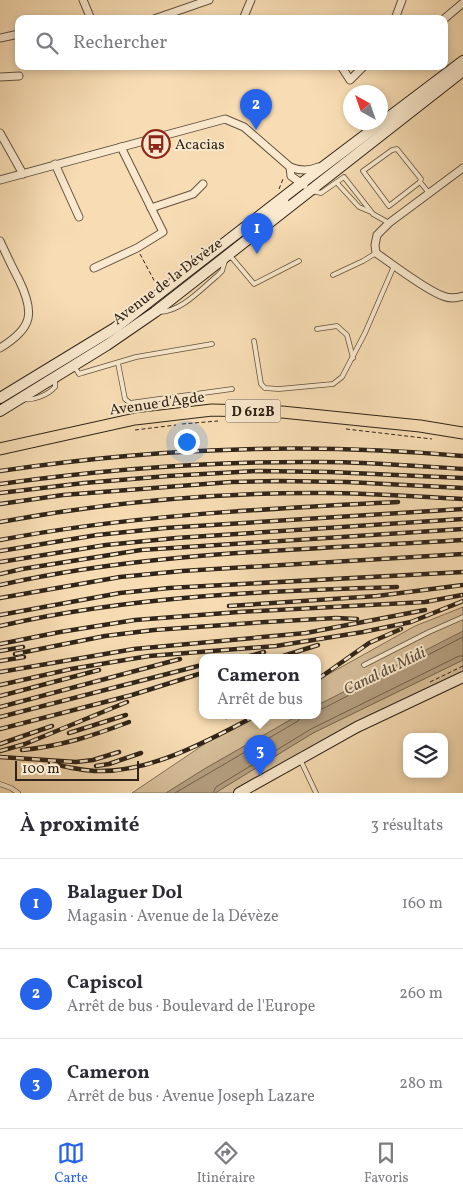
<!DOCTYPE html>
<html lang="fr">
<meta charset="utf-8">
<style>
:root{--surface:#fff;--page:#f2f2f3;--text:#2b2b33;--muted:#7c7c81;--line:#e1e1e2;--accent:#2563eb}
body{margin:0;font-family:Vollkorn,serif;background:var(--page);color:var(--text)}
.controls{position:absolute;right:15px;bottom:15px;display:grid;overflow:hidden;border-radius:10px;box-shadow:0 2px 8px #0003}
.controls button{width:45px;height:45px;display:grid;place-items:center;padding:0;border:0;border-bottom:1px solid var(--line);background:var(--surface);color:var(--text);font:25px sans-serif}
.compass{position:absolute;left:343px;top:85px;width:45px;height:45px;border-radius:50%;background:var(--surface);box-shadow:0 2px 8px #0003;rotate:320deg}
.scale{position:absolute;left:15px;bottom:12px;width:124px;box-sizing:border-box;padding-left:5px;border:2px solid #2f2418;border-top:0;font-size:14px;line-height:18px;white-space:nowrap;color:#2f2418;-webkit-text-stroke:4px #fae9ce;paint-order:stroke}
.you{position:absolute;left:186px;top:441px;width:18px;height:18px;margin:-12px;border:4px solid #fff;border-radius:50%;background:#1a73e8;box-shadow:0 0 0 8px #1a73e833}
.badge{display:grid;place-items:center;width:32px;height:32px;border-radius:50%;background:var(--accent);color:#fff;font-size:16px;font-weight:700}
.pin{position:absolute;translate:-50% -41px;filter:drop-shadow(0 1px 2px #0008)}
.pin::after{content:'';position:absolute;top:26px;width:18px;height:15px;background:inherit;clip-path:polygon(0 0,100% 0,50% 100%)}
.popup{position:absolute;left:199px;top:654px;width:122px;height:65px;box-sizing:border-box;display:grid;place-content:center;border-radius:10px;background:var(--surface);filter:drop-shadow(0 1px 4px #0005);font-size:16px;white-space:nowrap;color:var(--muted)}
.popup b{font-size:19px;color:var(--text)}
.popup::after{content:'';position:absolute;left:50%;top:100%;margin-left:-10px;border:10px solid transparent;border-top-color:var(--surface)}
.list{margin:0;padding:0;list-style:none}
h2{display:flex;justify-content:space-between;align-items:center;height:65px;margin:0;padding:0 20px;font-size:21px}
h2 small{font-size:16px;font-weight:400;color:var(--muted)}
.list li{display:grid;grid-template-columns:32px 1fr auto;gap:15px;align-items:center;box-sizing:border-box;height:90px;padding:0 20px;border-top:1px solid var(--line)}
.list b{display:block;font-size:19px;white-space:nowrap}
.list p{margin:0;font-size:16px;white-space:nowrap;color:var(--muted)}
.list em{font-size:16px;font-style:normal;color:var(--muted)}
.icon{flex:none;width:28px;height:28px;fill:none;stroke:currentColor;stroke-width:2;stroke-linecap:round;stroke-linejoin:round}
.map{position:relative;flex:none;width:463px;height:793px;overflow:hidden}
.search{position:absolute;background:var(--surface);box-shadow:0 2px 8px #0003;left:15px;right:15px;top:15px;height:55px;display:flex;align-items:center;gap:12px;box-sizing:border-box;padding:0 18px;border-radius:10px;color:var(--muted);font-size:19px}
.sheet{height:335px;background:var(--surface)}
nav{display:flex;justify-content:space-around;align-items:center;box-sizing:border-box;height:70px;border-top:1px solid var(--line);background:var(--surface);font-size:14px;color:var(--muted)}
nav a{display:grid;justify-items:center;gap:2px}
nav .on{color:var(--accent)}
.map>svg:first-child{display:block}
.green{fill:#d6be99;stroke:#827158}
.water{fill:#b49e7f;stroke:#7f6d56}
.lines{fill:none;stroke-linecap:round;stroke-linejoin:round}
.shore{stroke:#72614c;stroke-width:1}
.lane-casing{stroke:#61523f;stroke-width:5.5}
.street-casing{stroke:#61523f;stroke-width:9}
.secondary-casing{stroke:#2f2418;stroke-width:12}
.primary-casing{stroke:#2f2418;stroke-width:13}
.path{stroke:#2f2418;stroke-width:1;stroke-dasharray:4 2.5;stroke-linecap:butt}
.lane{stroke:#fae9ce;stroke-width:4}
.street{stroke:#fae9ce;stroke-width:7}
.secondary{stroke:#fae9ce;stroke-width:10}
.primary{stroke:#f8ddb4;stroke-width:11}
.rail-casing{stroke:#2f2418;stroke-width:4.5}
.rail{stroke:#fae9ce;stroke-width:2.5;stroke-dasharray:8;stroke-linecap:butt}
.labels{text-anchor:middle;stroke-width:4;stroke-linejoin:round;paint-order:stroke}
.shield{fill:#fae9ce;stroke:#6c5f4f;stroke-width:1}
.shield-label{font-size:14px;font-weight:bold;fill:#2f2418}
.poi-label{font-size:15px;fill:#2f2418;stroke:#fae9ce;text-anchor:start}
.street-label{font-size:15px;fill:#2f2418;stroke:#fae9ce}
.water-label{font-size:16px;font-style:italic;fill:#5e4f3c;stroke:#fae9ce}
</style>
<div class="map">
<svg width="463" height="793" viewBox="0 0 463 793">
<rect width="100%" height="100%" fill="#f8ddb4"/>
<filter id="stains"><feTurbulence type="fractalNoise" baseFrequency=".004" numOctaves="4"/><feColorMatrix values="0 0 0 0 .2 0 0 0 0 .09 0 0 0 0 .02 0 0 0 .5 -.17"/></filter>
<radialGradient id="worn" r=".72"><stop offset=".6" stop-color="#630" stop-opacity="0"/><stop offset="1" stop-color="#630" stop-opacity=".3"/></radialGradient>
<g class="green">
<polygon points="463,607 463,632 318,705 318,680 415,626"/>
<polygon points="463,660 463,681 410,706 239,793 215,793 313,733"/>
<polygon points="256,715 299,715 206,768 166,793 132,793 215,737"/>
</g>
<polygon class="water" points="463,631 463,660 313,733 215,793 166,793 206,768 299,715 318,715 318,705"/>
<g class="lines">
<g class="shore">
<polyline points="318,709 322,709 463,637"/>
<polyline points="175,793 298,721 301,715"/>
<polyline points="213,793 216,787 311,729 459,656 463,656"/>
</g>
<defs>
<g id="lane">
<polygon points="397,149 421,179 420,182 389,206 363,171 392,150"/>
<polyline points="420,182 429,193"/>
<polyline points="337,183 359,207 371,212"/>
<polyline points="312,191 321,193 344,177 373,214 389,223"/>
<polyline points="229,256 233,259 254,284 299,261"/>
<polyline points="333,275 363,261 376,253"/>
<path d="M160,312C182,311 201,289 217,276L222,271L225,261"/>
<polyline points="317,329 337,326 347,335 353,358"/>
<polyline points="254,341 261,384 265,388 279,389 333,384 342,377 365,333 394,266"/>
<polyline points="118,363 125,399 130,403 232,389"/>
<polyline points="74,366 79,374 82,373 136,357 212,344"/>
<path d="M23,399C33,401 48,395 55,387V378"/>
<polyline points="364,665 429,632 463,617"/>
<polyline points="300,759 316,793"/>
<polyline points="0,784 11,788 18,793"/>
</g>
<g id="street">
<polyline points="83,0 91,19"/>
<polyline points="154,19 209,0"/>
<polyline points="243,19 251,0"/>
<polyline points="395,19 402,0"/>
<polyline points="444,19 463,3"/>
<polyline points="0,38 19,34"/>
<polyline points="341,66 350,80 364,66"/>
<polyline points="0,77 19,76"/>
<polyline points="0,133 23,174"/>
<polyline points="55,164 79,217"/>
<polyline points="290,167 291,176 304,185"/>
<path d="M463,168L389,223L377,235L375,245L376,253C394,265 424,289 443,296C450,299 457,298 463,296"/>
<path d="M0,180L225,119L244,127L290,167C300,171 309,171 318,167"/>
<polyline points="151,208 193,194 203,184"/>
<polyline points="268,220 285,202"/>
<path d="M0,241C6,254 12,267 19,280C35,313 33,328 0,348"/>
<polyline points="94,268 137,248 163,232 121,147"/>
</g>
<g id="secondary">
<polyline points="0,398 115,328 307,179 463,61"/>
<polyline points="0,411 107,345 155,312 463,71"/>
<polyline points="239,793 357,727 463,677"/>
</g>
<polyline id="primary" points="0,449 135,419 212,410 282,412 420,426 463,433"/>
</defs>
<use href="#lane" class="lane-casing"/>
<use href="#street" class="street-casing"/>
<use href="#secondary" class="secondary-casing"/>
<use href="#primary" class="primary-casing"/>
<g class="path">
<polyline points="279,189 283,179"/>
<polyline points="140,254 156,284"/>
<polyline points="182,424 218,421"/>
<polyline points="346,429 432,439"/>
<polyline points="135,430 176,425"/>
<polyline points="430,682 463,666"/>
</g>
<use href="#lane" class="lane"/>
<use href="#street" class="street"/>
<use href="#secondary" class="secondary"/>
<use href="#primary" class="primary"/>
<defs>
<g id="rail">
<path d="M0,471C153,448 309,442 463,456"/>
<path d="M0,484C107,469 214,461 322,462C369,462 416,466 463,469"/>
<polyline points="0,493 84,483 168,476 258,471 330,472 463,478"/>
<polyline points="0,504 63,495 231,482 277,481 347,482 463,488"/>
<path d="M0,522C108,502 217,492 327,493C372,493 418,497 463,499"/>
<path d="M0,540C131,515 265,509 398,502"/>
<polyline points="0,551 97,535 165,528 463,509"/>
<polyline points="0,562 106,545 176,538 463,519"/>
<polyline points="0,574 22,569 141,550 463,529"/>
<path d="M0,585C150,551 310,550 463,540"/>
<polyline points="0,598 120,577 182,571 463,554"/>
<polyline points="229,606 377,596 463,585"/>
<polyline points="0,615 120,593 169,588 463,572"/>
<path d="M0,626C131,596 264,591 397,587"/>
<polyline points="0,644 60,632 135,620 239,612 425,602 462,595"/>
<polyline points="0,651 23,647"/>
<polyline points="15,654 105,636 154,630 266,622 336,618 357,619"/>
<polyline points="246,657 264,652"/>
<polyline points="280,657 318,645"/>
<polyline points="0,661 24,657"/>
<polyline points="0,672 134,649 306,633 425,610"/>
<polyline points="318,679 369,643 401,629"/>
<polyline points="0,685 71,669 149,656 276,646 363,632 411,622 463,601"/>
<polyline points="0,696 99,670"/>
<polyline points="0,707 180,659"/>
<polyline points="0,717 202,665"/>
<polyline points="226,717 232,715"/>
<polyline points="0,729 132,695 202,673"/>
<polyline points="69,733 126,715"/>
<polyline points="0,744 52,726"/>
<path d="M22,750C62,746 92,736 129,722"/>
<polyline points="0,751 25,744 127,702"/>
<polyline points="0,757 76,762 93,760 119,752"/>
<path d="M50,763C66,767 83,771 99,771C153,772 211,739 257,715"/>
<polyline points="96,766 109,764 141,753"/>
</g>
</defs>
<use href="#rail" class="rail-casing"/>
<use href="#rail" class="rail"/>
</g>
<defs>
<symbol id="bus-ring" viewBox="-11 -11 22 22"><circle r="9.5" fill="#fae9ce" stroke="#8f2418" stroke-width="1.5"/><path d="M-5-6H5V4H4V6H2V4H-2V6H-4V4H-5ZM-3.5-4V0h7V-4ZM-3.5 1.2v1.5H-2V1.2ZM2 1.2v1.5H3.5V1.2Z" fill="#8f2418"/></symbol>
</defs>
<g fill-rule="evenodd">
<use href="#bus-ring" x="140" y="128" width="32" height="32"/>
</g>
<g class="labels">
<rect class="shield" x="225.5" y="399.5" width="55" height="23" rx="4"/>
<g class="shield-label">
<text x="253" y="416">D 612B</text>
</g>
<g class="poi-label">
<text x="175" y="149">Acacias</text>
</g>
<g class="street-label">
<text transform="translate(167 281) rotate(-37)" y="5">Avenue de la Dévèze</text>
<text transform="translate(157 403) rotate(-8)" y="5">Avenue d'Agde</text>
</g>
<g class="water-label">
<text transform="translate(384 670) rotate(-26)" y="6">Canal du Midi</text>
</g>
</g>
<rect width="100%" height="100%" filter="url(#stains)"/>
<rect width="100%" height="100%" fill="url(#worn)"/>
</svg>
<div class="controls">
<button><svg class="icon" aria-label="layers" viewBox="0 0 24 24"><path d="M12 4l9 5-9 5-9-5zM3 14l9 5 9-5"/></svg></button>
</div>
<svg class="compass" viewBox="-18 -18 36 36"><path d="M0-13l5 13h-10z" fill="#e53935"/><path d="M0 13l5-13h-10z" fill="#7c7c81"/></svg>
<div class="scale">100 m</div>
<div class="you"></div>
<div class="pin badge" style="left:257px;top:254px">1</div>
<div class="pin badge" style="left:256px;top:130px">2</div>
<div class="pin badge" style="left:260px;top:776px">3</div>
<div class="popup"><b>Cameron</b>Arrêt de bus</div>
<div class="search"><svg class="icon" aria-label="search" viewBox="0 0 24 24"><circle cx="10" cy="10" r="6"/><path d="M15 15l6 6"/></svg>Rechercher</div>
</div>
<section class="sheet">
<h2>À proximité<small>3 résultats</small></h2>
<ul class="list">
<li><span class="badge">1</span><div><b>Balaguer Dol</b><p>Magasin · Avenue de la Dévèze</p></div><em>160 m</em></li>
<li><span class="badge">2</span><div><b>Capiscol</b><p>Arrêt de bus · Boulevard de l'Europe</p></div><em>260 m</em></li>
<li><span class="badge">3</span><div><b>Cameron</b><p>Arrêt de bus · Avenue Joseph Lazare</p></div><em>280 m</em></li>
</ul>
</section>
<nav>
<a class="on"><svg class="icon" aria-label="map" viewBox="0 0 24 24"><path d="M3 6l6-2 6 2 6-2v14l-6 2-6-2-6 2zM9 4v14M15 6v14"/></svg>Carte</a>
<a><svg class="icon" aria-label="directions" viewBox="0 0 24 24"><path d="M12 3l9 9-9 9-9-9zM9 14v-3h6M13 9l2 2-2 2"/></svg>Itinéraire</a>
<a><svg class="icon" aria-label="saved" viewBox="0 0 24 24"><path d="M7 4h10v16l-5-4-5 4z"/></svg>Favoris</a>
</nav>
